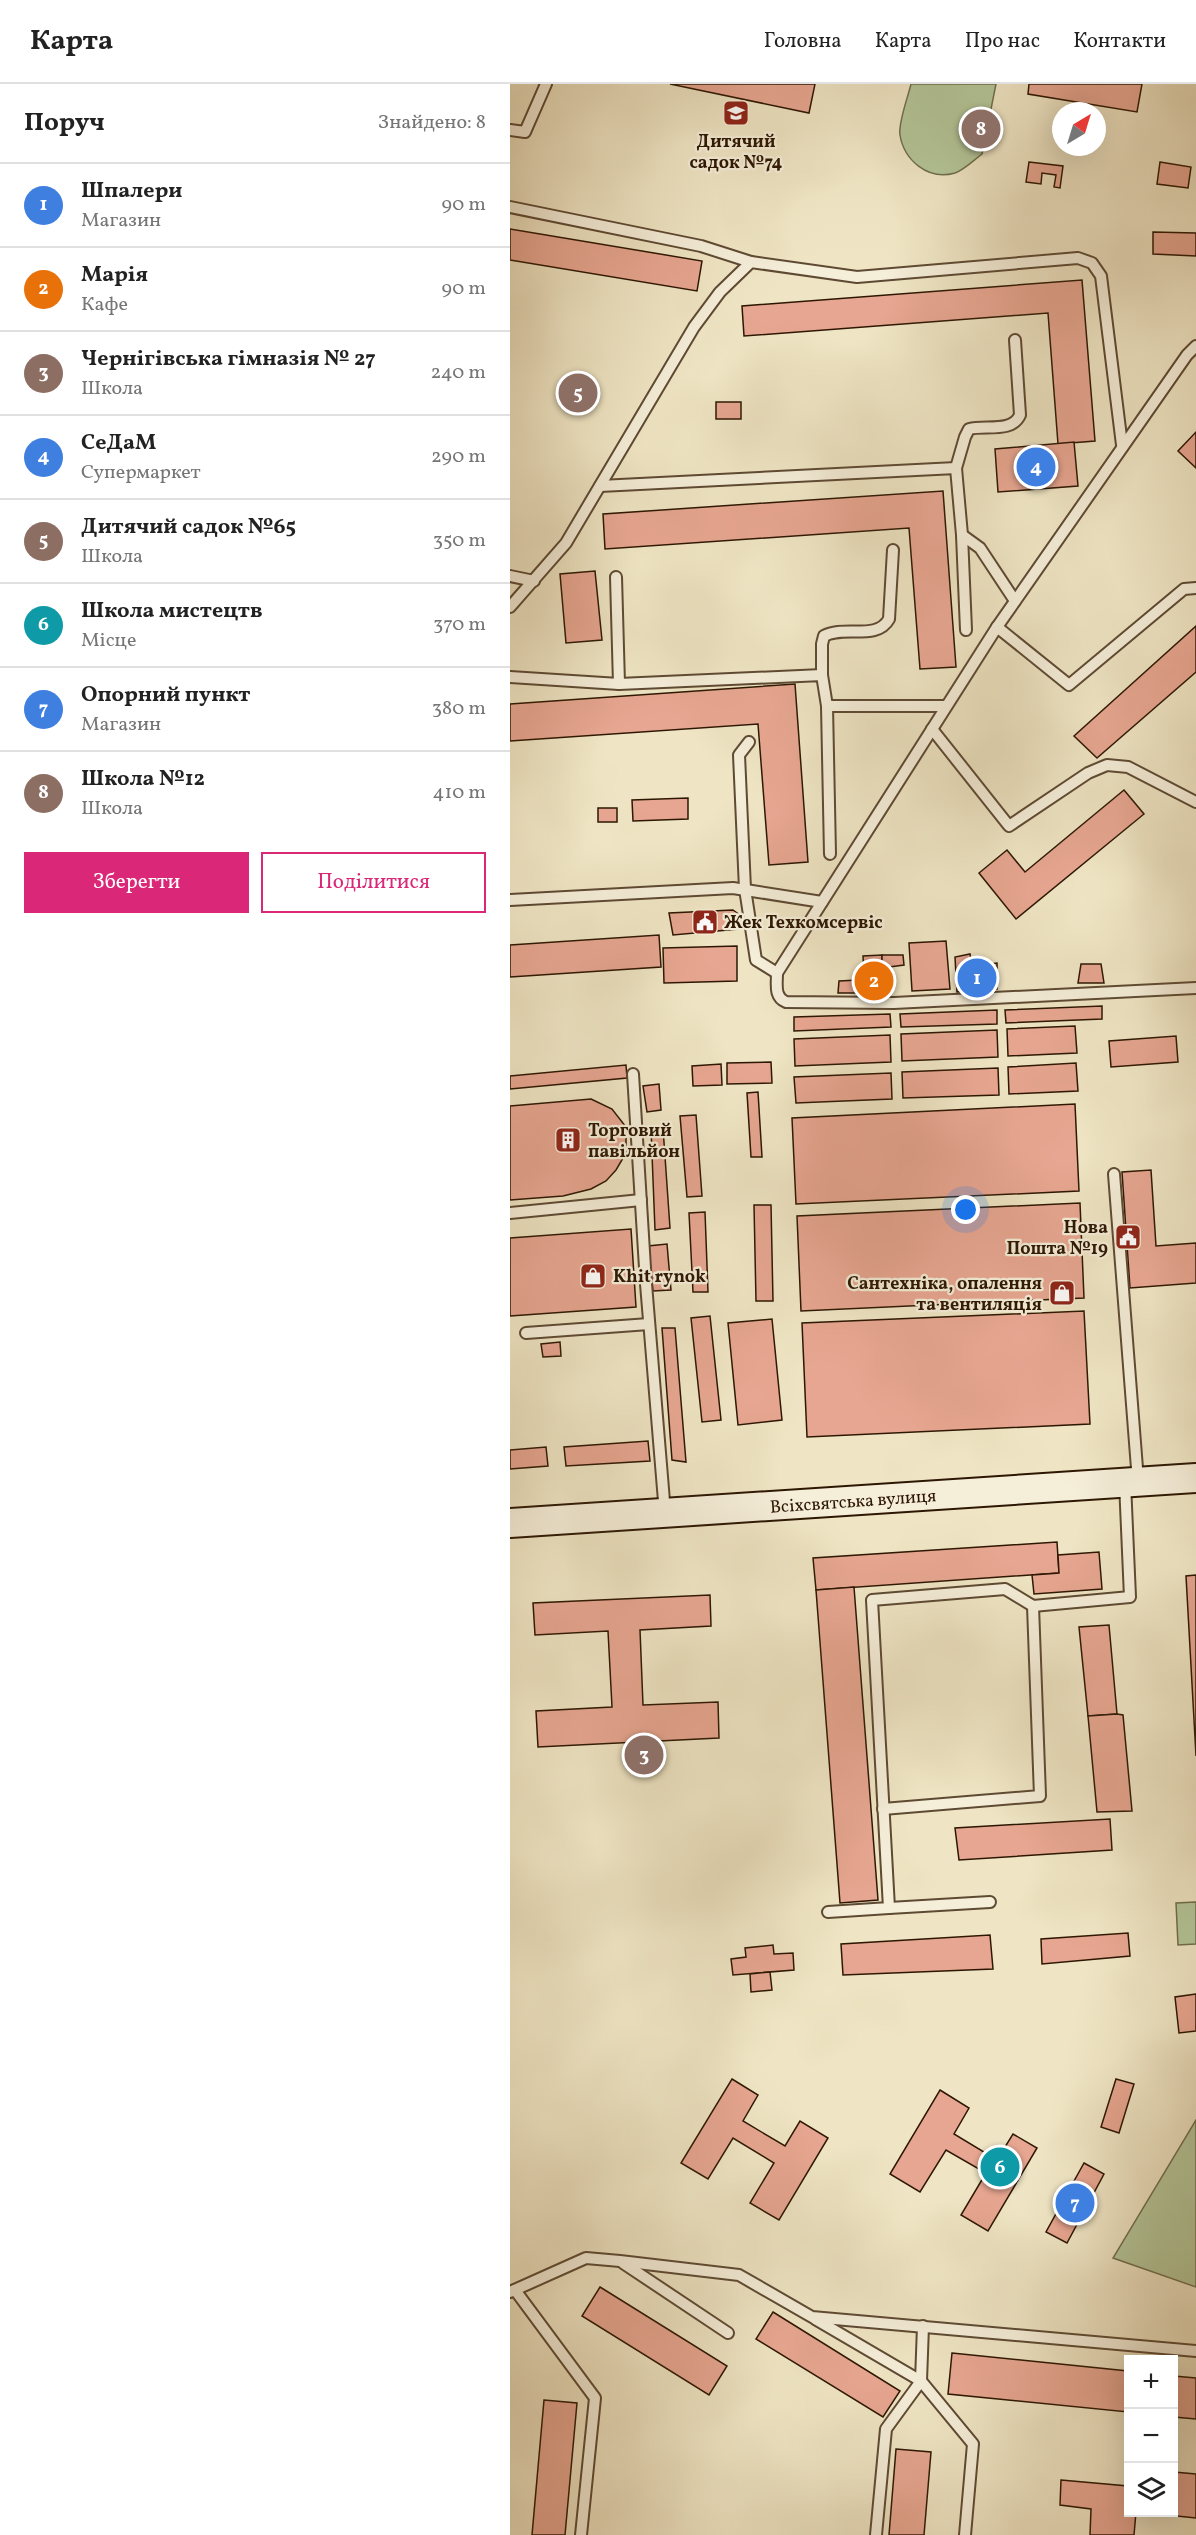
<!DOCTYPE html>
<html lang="uk">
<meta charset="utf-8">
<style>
:root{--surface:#fff;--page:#f2f2f2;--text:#222;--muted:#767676;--line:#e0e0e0;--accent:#db2777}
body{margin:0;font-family:Vollkorn,serif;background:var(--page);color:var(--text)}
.controls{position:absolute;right:18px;bottom:18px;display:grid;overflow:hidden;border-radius:0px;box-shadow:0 6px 24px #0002}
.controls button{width:54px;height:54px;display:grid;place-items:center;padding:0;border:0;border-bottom:2px solid var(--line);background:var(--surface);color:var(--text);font:30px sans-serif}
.compass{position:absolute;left:542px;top:18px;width:54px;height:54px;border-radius:50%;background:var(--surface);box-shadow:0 6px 24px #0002;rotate:38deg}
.you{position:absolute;left:456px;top:1126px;width:21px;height:21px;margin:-15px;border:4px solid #fff;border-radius:50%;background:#1a73e8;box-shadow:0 0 0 9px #1a73e833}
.badge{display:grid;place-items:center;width:39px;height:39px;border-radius:50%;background:var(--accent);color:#fff;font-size:20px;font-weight:700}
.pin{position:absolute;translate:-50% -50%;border:3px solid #fff;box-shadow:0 2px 6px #0006}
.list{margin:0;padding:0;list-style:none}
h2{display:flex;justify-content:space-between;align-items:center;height:78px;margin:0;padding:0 24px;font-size:26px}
h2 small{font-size:20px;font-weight:400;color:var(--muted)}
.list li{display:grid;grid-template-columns:39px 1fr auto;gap:18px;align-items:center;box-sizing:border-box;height:84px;padding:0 24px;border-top:2px solid var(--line)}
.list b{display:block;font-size:22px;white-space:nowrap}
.list p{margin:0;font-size:20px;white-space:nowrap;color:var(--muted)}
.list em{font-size:20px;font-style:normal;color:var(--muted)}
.actions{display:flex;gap:12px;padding:18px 24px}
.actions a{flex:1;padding:14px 0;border:2px solid var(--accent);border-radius:0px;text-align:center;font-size:21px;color:var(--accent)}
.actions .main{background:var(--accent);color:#fff}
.icon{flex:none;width:33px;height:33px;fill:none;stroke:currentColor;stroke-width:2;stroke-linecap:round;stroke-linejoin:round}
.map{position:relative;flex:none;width:686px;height:2451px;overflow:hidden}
header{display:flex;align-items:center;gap:36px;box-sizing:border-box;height:84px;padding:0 30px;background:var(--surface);border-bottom:2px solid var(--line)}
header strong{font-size:28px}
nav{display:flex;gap:33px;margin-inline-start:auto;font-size:21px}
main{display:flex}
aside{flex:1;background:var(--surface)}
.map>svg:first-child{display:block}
.green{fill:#b4c699;stroke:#706e4e;stroke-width:1.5}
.building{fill:#e7a691;stroke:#2d1703;stroke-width:1.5}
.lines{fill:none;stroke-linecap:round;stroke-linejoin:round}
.lane-casing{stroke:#5e4a33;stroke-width:14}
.secondary-casing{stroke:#2d1703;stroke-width:32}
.lane{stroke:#f5eed9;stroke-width:10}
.secondary{stroke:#f5eed9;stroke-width:28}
.labels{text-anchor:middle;stroke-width:4.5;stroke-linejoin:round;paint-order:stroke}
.poi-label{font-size:18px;font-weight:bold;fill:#2d1703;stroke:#f5eed9;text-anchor:start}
.street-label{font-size:18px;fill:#2d1703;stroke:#f5eed9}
</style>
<header>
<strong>Карта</strong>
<nav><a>Головна</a><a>Карта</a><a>Про нас</a><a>Контакти</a></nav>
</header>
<main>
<aside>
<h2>Поруч<small>Знайдено: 8</small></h2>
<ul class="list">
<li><span class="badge" style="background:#3f7fe0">1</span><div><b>Шпалери</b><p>Магазин</p></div><em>90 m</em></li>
<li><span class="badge" style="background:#e8710a">2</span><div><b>Марія</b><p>Кафе</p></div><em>90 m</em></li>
<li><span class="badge" style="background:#8d6e63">3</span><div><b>Чернігівська гімназія № 27</b><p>Школа</p></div><em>240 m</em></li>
<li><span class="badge" style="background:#3f7fe0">4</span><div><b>СеДаМ</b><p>Супермаркет</p></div><em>290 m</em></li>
<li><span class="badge" style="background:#8d6e63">5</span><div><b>Дитячий садок №65</b><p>Школа</p></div><em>350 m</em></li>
<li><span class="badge" style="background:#0f9aa8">6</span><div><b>Школа мистецтв</b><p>Місце</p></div><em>370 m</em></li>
<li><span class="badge" style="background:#3f7fe0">7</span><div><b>Опорний пункт</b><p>Магазин</p></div><em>380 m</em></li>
<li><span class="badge" style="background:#8d6e63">8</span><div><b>Школа №12</b><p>Школа</p></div><em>410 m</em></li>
</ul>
<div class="actions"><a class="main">Зберегти</a><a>Поділитися</a></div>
</aside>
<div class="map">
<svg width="686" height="2451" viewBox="0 0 686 2451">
<rect width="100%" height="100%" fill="#efe5c4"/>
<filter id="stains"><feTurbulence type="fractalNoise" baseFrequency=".00333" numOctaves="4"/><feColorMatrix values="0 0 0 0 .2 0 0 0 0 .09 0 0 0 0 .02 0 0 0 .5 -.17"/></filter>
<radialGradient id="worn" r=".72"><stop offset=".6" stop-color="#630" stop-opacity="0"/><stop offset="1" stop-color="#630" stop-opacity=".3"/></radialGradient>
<g class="green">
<path d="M401,0H486L472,70C464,76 454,86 445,89C418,97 394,76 390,51C388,39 398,13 401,0Z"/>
<polygon points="686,1818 686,1860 668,1861 666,1819"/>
<polygon points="686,2036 686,2203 603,2174"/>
</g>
<g class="building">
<polygon points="160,0 305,0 299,29"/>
<polygon points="519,0 632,0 627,28 518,10"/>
<polygon points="519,78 553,82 550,104 544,103 546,91 532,89 531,100 516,98"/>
<polygon points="650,78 681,83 678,104 647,100"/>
<polygon points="0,145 192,177 187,207 0,176"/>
<polygon points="643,148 686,149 686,172 643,170"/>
<polygon points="572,196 585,357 548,360 538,229 234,252 232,222"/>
<rect x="206" y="318" width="25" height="17"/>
<polygon points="686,348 686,384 668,367"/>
<polygon points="564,358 568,402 488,408 485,365"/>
<polygon points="433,407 446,583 410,585 399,444 95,465 93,430"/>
<polygon points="85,487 92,556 56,559 50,490"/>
<polygon points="686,542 686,588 587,674 564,652"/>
<polygon points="285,600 298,778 259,781 248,640 0,657 0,620"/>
<polygon points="614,706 634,730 506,835 469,789 497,766 515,788"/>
<polygon points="178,714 178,735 123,737 122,716"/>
<rect x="88" y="724" width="19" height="14"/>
<polygon points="223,826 230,831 229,845 163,851 159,829"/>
<polygon points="149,851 151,883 0,893 0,861"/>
<polygon points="436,857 440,905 402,907 399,859"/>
<polygon points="227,862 227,897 154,899 153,864"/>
<polygon points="460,870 462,882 487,879 487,905 447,908 445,873"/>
<polygon points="372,871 373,910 355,910 353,872"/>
<polygon points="372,871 393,871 394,881 372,884"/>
<polygon points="571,880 591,880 594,899 568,899"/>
<polygon points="348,896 347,909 328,909 329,897"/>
<polygon points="592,922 592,935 496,939 495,926"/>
<polygon points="487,926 487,940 391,943 390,930"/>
<polygon points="380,930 381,943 284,947 284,933"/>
<polygon points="565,942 567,969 498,972 497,945"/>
<polygon points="487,946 488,973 392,977 391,950"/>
<polygon points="380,951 381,978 285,982 284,955"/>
<polygon points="666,952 668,978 601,983 599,957"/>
<polygon points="261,978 262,999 217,1000 217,979"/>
<polygon points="566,979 568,1007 499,1010 498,983"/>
<polygon points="211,980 212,1001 183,1002 182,982"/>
<polygon points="116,981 117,994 0,1005 0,992"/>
<polygon points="488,984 489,1011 393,1014 392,988"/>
<polygon points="381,989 382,1015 286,1019 284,993"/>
<polygon points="149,1000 151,1026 137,1028 133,1002"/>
<polygon points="248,1008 252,1073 241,1073 237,1009"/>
<polygon points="81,1015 102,1025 116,1043 116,1069 106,1086 96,1097 81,1105 53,1112 0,1116 0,1022"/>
<polygon points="565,1020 569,1107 286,1120 282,1034"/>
<polygon points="186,1031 192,1112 177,1113 170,1032"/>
<polygon points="153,1044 160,1144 145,1146 141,1045"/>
<polygon points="641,1086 646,1162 686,1159 686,1199 620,1204 612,1088"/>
<polygon points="570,1119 574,1214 291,1227 287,1132"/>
<polygon points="244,1121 261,1121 263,1217 246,1217"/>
<polygon points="195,1128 198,1208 183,1208 179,1129"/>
<polygon points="121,1145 126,1223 0,1232 0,1154"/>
<polygon points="157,1160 161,1206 143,1207 138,1162"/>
<polygon points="574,1227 580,1340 297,1353 292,1239"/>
<polygon points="200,1232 211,1336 192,1338 181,1234"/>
<polygon points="262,1235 272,1336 228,1341 218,1239"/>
<polygon points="152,1244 165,1244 176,1378 162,1376"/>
<polygon points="50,1258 51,1272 33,1273 31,1260"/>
<polygon points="138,1357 140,1377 56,1382 54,1363"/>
<polygon points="36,1363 38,1382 0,1385 0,1366"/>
<polygon points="547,1458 549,1489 306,1506 303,1474"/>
<polygon points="589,1468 592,1505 524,1510 522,1491 549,1489 548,1471"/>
<polygon points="686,1491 686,1672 676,1492"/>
<polygon points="344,1503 368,1816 330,1819 306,1506"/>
<polygon points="200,1511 201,1542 130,1546 133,1621 208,1618 209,1654 28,1663 26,1627 102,1623 98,1547 25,1551 23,1519"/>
<polygon points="599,1541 607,1630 578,1632 569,1543"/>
<polygon points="607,1630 613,1631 622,1727 587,1728 578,1632"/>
<polygon points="600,1735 602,1766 449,1776 445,1744"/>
<polygon points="618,1849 620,1872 532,1880 531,1855"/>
<polygon points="480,1851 483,1885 333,1891 331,1860"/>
<polygon points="263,1861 264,1870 283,1869 284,1886 223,1891 221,1875 236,1873 235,1864"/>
<polygon points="260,1888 262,1906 241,1908 240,1890"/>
<polygon points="686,1910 686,1947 669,1949 665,1913"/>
<polygon points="222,1995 248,2011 233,2037 275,2062 290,2037 318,2054 269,2136 240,2119 264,2079 223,2054 198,2095 171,2079"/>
<polygon points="606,1995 624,2000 609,2049 591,2043"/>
<polygon points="430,2006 459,2024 444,2050 487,2076 503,2050 527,2064 478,2147 451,2131 476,2089 436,2066 410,2108 380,2090"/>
<polygon points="574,2079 594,2090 557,2159 536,2148"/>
<polygon points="90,2203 217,2282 199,2311 72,2232"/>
<polygon points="263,2228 390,2307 373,2333 246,2255"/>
<polygon points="442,2269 618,2287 618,2328 438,2310"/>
<polygon points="664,2292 686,2294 686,2335 664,2333"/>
<polygon points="34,2316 67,2319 55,2451 22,2451"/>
<polygon points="386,2365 421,2368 414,2451 379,2451"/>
<polygon points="664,2388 686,2390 686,2434 648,2430 648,2428 664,2428"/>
<polygon points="551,2396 618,2402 618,2428 626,2428 624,2451 580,2451 581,2425 550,2421"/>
</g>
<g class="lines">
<defs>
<g id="lane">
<polyline points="0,46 15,48 36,0"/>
<polyline points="0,123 191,162 241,178"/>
<path d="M686,262L677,271L487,543L267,889C267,901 264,913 276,918L384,919L686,904"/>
<path d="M446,384L455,353L459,345C476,341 502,349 510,331L505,256"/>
<polyline points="90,402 446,384 452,451 456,546"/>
<polyline points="452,451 470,464 505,517"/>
<polyline points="0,492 24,497"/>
<polyline points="106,493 109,600"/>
<polyline points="0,523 56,459 184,243 210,208 241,178 347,193 568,174 582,179 591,192 612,361"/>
<polyline points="487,543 559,601 674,505 686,504"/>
<path d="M312,591V560L314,552C334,541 367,557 379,535L383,466"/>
<polyline points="0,593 109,600 312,591 317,622 320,770"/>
<polyline points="317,622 436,622"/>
<polyline points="422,645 499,742 578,689 597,681 618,683 686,718"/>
<polyline points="239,658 229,671 235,805 246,876 267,889"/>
<polyline points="0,816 223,804 312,818"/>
<polyline points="123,990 136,1200 155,1429"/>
<polyline points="604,1090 628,1397"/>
<polyline points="0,1129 131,1116"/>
<polyline points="16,1249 139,1240"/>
<polyline points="373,1725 530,1712 523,1522"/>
<polyline points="379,1824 480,1818"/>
<polyline points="318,1828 379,1824 362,1516 495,1505 523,1522 620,1513 615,1399"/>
<polyline points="113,2179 218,2249"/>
<polyline points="5,2206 85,2314 71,2451"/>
<polyline points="0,2208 76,2174 110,2177 229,2191 302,2233 686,2267"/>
<polyline points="305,2235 411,2297 463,2360 455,2451"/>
<polyline points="366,2451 376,2345 411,2297 413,2242"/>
</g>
<polyline id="secondary" points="0,1439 686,1394"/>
</defs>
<use href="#lane" class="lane-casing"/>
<use href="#secondary" class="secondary-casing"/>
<use href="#lane" class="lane"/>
<use href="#secondary" class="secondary"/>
</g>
<defs>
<symbol id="school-square" viewBox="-11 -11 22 22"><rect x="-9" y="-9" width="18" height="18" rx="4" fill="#8f2418" stroke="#f5eed9"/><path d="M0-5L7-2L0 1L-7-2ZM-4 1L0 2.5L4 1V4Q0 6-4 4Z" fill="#fff"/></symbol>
<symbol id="civic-square" viewBox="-11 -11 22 22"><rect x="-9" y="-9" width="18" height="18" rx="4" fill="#8f2418" stroke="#f5eed9"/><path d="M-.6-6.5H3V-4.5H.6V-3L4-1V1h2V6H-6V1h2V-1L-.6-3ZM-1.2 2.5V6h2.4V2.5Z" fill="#fff"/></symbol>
<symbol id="building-square" viewBox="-11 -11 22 22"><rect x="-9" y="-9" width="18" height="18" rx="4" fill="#8f2418" stroke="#f5eed9"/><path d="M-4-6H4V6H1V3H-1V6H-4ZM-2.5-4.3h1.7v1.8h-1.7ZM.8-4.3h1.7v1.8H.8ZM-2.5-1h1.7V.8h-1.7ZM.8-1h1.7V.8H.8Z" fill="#fff"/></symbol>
<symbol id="shop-square" viewBox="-11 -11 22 22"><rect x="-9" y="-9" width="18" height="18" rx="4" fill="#8f2418" stroke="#f5eed9"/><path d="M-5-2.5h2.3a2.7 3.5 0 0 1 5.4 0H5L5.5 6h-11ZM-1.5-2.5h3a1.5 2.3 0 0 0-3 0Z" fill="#fff"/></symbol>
</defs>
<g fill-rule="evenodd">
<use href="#school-square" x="211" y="14" width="30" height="30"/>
<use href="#civic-square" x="180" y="823" width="30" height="30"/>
<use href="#building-square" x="43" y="1041" width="30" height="30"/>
<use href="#civic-square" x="603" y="1138" width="30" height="30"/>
<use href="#shop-square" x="68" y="1177" width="30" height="30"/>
<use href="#shop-square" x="537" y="1194" width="30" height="30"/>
</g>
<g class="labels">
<g class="poi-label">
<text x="226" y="63" text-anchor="middle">Дитячий<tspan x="226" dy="21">садок №74</tspan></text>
<text x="214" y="844">Жек Техкомсервіс</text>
<text x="78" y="1052">Торговий<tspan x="78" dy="21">павільйон</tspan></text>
<text x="598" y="1149" text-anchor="end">Нова<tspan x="598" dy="21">Пошта №19</tspan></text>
<text x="103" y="1198">Khit rynok</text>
<text x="532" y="1205" text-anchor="end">Сантехніка, опалення<tspan x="532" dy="21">та вентиляція</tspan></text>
</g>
<g class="street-label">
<text transform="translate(343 1417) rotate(-4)" y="6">Всіхсвятська вулиця</text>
</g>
</g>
<rect width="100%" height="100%" filter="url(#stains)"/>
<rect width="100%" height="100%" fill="url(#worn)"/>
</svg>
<div class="controls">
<button>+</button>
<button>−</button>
<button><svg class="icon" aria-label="layers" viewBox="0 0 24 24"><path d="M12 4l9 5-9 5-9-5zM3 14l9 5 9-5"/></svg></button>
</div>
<svg class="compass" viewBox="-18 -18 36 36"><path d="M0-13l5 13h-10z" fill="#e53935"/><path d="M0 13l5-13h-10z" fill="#767676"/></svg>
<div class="you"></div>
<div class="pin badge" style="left:467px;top:894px;background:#3f7fe0">1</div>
<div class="pin badge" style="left:364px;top:897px;background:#e8710a">2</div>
<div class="pin badge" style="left:134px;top:1671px;background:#8d6e63">3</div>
<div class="pin badge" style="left:526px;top:383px;background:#3f7fe0">4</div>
<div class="pin badge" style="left:68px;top:309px;background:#8d6e63">5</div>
<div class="pin badge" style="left:490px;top:2083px;background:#0f9aa8">6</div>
<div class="pin badge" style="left:565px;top:2119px;background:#3f7fe0">7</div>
<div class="pin badge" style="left:471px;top:45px;background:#8d6e63">8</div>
</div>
</main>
